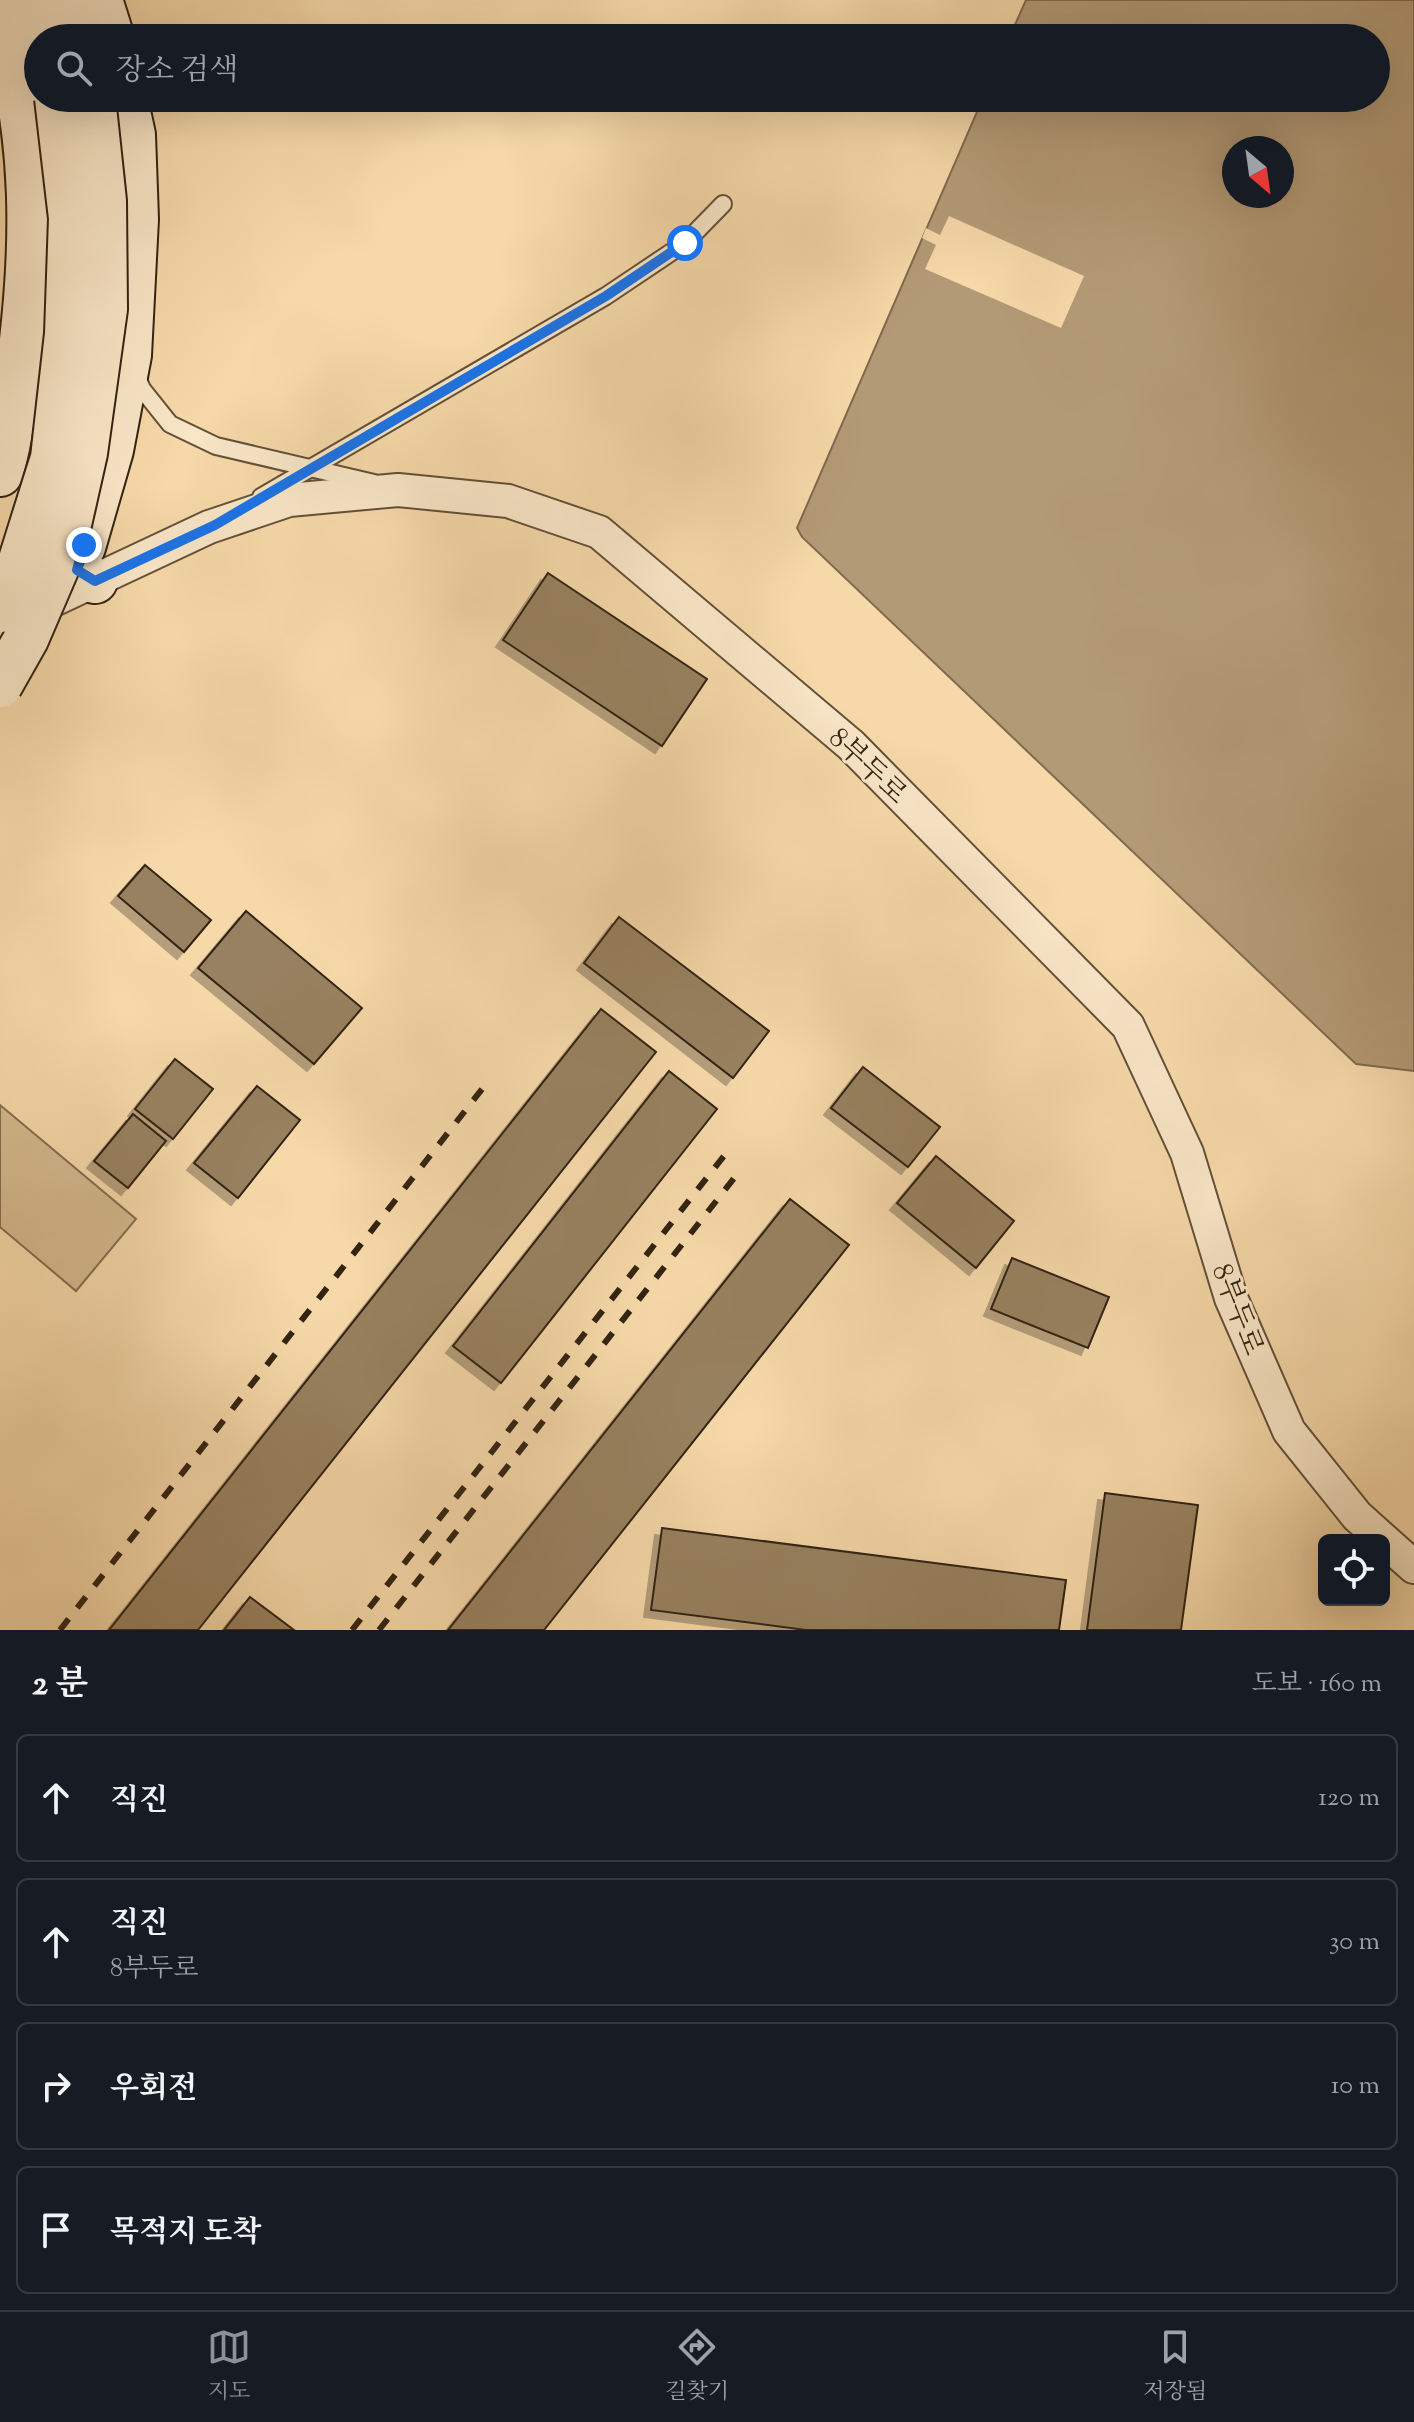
<!DOCTYPE html>
<html lang="ko">
<meta charset="utf-8">
<style>
:root{--surface:#171b24;--page:#242831;--text:#f1f3f6;--muted:#9ea1a6;--line:#363941;--accent:#8c9099}
body{margin:0;font-family:"Sorts Mill Goudy","Noto Serif KR",serif;background:var(--page);color:var(--text)}
.controls{position:absolute;right:24px;bottom:24px;display:grid;overflow:hidden;border-radius:12px;box-shadow:0 8px 32px #0002}
.controls button{width:72px;height:72px;display:grid;place-items:center;padding:0;border:0;border-bottom:2px solid var(--line);background:var(--surface);color:var(--text);font:40px sans-serif}
.compass{position:absolute;left:1222px;top:136px;width:72px;height:72px;border-radius:50%;background:var(--surface);box-shadow:0 8px 32px #0002;rotate:151deg}
.stop{position:absolute;width:24px;height:24px;margin:-18px;border:6px solid #1a73e8;border-radius:50%;background:#fff}
.stop.end{background:#1a73e8;border-color:#fff;box-shadow:0 2px 8px #0008}
.list{margin:0;padding:0;list-style:none}
h2{display:flex;justify-content:space-between;align-items:center;height:104px;margin:0;padding:0 32px;font-size:34px}
h2 small{font-size:26px;font-weight:400;color:var(--muted)}
.list li{display:grid;grid-template-columns:52px 1fr auto;gap:24px;align-items:center;box-sizing:border-box;height:128px;margin:0 16px 16px;padding:0 16px;border:2px solid var(--line);border-radius:12px}
.list b{display:block;font-size:30px;white-space:nowrap}
.list p{margin:0;font-size:26px;white-space:nowrap;color:var(--muted)}
.list em{font-size:26px;font-style:normal;color:var(--muted)}
.icon{flex:none;width:44px;height:44px;fill:none;stroke:currentColor;stroke-width:2;stroke-linecap:round;stroke-linejoin:round}
.map{position:relative;flex:none;width:1414px;height:1630px;overflow:hidden}
.search{position:absolute;background:var(--surface);box-shadow:0 8px 32px #0002;left:24px;right:24px;top:24px;height:88px;display:flex;align-items:center;gap:20px;box-sizing:border-box;padding:0 28px;border-radius:44px;color:var(--muted);font-size:30px}
.sheet{height:680px;background:var(--surface)}
nav{display:flex;justify-content:space-around;align-items:center;box-sizing:border-box;height:112px;border-top:2px solid var(--line);background:var(--surface);font-size:22px;color:var(--muted)}
nav a{display:grid;justify-items:center;gap:4px}
nav .on{color:var(--accent)}
.map>svg:first-child{display:block}
.green{fill:#d5b98f;stroke:#846e50;stroke-width:2}
.water{fill:#b39a76;stroke:#7f6a4e;stroke-width:2;fill-rule:evenodd}
.pier{fill:#f6d8a9}
.building{fill:#988161;stroke:#322312;stroke-width:2;filter:url(#shadow)}
.lines{fill:none;stroke-linecap:round;stroke-linejoin:round}
.service-casing{stroke:#635038;stroke-width:20}
.minor-casing{stroke:#635038;stroke-width:36}
.secondary-casing{stroke:#322312;stroke-width:48}
.service{stroke:#f9e6c7;stroke-width:16}
.minor{stroke:#f9e6c7;stroke-width:32}
.secondary{stroke:#f9e6c7;stroke-width:44}
.rail{stroke:#322312;stroke-width:6;stroke-dasharray:14 14;stroke-linecap:butt}
.secondary-bridge-casing{stroke:#322312;stroke-width:48;stroke-linecap:butt}
.secondary-bridge{stroke:#f9e6c7;stroke-width:44}
.route{stroke:#1a73e8;stroke-width:10}
.labels{text-anchor:middle;stroke-width:6;stroke-linejoin:round;paint-order:stroke}
.street-label{font-size:28px;fill:#322312;stroke:#f9e6c7}
</style>
<div class="map">
<svg width="1414" height="1630" viewBox="0 0 1414 1630">
<defs>
<filter id="shadow"><feDropShadow dx="-7" dy="7" stdDeviation="0" flood-color="#0004"/></filter>
</defs>
<rect width="100%" height="100%" fill="#f6d8a9"/>
<filter id="stains"><feTurbulence type="fractalNoise" baseFrequency=".0025" numOctaves="4"/><feColorMatrix values="0 0 0 0 .2 0 0 0 0 .09 0 0 0 0 .02 0 0 0 .5 -.17"/></filter>
<radialGradient id="worn" r=".72"><stop offset=".6" stop-color="#630" stop-opacity="0"/><stop offset="1" stop-color="#630" stop-opacity=".3"/></radialGradient>
<polygon class="green" points="0,1105 136,1219 76,1291 0,1227"/>
<path class="water" d="M1026,0H1414V1071L1356,1064L802,537L797,528L983,98H1376V38H1009ZM1234,148H1282V196H1234Z"/>
<polygon class="pier" points="949,216 1084,276 1061,328 925,269 936,245 922,238 926,228 940,235"/>
<g class="building">
<polygon points="548,573 707,679 662,746 503,640"/>
<polygon points="145,865 211,920 184,952 118,896"/>
<polygon points="246,911 362,1008 314,1064 198,968"/>
<polygon points="619,917 769,1031 733,1078 584,963"/>
<polygon points="601,1009 656,1052 198,1630 109,1630"/>
<polygon points="175,1059 213,1089 173,1139 135,1109"/>
<polygon points="863,1067 940,1127 908,1167 831,1108"/>
<polygon points="669,1071 717,1109 501,1383 453,1346"/>
<polygon points="257,1086 300,1120 238,1198 194,1163"/>
<polygon points="133,1114 166,1141 128,1188 94,1161"/>
<polygon points="936,1156 1014,1221 976,1268 897,1203"/>
<polygon points="790,1199 849,1245 544,1630 448,1630"/>
<polygon points="1012,1258 1109,1297 1088,1348 991,1309"/>
<polygon points="1105,1493 1198,1505 1181,1630 1087,1630"/>
<polygon points="662,1528 1066,1580 1059,1630 806,1630 651,1610"/>
<polygon points="250,1597 294,1630 224,1630"/>
</g>
<g class="lines">
<defs>
<g id="service">
<polyline points="136,375 142,389 170,424 216,446 374,483"/>
<polyline points="261,497 606,296 685,243 723,204"/>
</g>
<polyline id="minor" points="30,611 209,527 289,500 398,490 508,501 599,532 851,745 1128,1026 1187,1153 1231,1298 1289,1431 1357,1516 1414,1567"/>
<g id="secondary">
<polyline points="31,0 43,38"/>
<polyline points="68,0 80,38"/>
<polyline points="100,0 112,38"/>
<path d="M0,16C36,137 35,248 18,372C13,406 11,441 0,474"/>
<path d="M47,536C55,556 77,570 95,581"/>
<polyline points="83,547 111,450 129,355 136,219 133,135 125,98"/>
</g>
</defs>
<use href="#service" class="service-casing"/>
<use href="#minor" class="minor-casing"/>
<use href="#secondary" class="secondary-casing"/>
<use href="#service" class="service"/>
<use href="#minor" class="minor"/>
<use href="#secondary" class="secondary"/>
<g class="rail">
<polyline points="60,1630 486,1084"/>
<polyline points="352,1630 731,1147"/>
<polyline points="379,1630 739,1172"/>
</g>
<defs>
<g id="secondary-bridge">
<polyline points="0,610 15,579 53,458 67,334 71,218 57,98"/>
<polyline points="0,685 26,639 62,555 85,453 105,309 104,201 93,98"/>
</g>
</defs>
<use href="#secondary-bridge" class="secondary-bridge-casing"/>
<use href="#secondary-bridge" class="secondary-bridge"/>
</g>
<g class="lines">
<polyline class="route" points="84,545 77,570 95,581 215,525 606,296 685,243"/>
</g>
<g class="labels">
<g class="street-label">
<text transform="translate(869 765) rotate(44)" y="10">8부두로</text>
<text transform="translate(1239 1309) rotate(69)" y="10">8부두로</text>
</g>
</g>
<rect width="100%" height="100%" filter="url(#stains)"/>
<rect width="100%" height="100%" fill="url(#worn)"/>
</svg>
<div class="controls">
<button><svg class="icon" aria-label="locate" viewBox="0 0 24 24"><circle cx="12" cy="12" r="6"/><path d="M12 2v4M12 18v4M2 12h4M18 12h4"/></svg></button>
</div>
<svg class="compass" viewBox="-18 -18 36 36"><path d="M0-13l5 13h-10z" fill="#e53935"/><path d="M0 13l5-13h-10z" fill="#9ea1a6"/></svg>
<div class="stop" style="left:685px;top:243px"></div>
<div class="stop end" style="left:84px;top:545px"></div>
<div class="search"><svg class="icon" aria-label="search" viewBox="0 0 24 24"><circle cx="10" cy="10" r="6"/><path d="M15 15l6 6"/></svg>장소 검색</div>
</div>
<section class="sheet">
<h2>2 분<small>도보 · 160 m</small></h2>
<ul class="list">
<li><svg class="icon" aria-label="ahead" viewBox="0 0 24 24"><path d="M12 20V5M6 11l6-6 6 6"/></svg><div><b>직진</b></div><em>120 m</em></li>
<li><svg class="icon" aria-label="ahead" viewBox="0 0 24 24"><path d="M12 20V5M6 11l6-6 6 6"/></svg><div><b>직진</b><p>8부두로</p></div><em>30 m</em></li>
<li><svg class="icon" aria-label="right" viewBox="0 0 24 24"><path d="M7 20v-9h11M14 6l5 5-5 5"/></svg><div><b>우회전</b></div><em>10 m</em></li>
<li><svg class="icon" aria-label="arrive" viewBox="0 0 24 24"><path d="M6 21V4h12l-3 4 3 4H6"/></svg><div><b>목적지 도착</b></div></li>
</ul>
</section>
<nav>
<a class="on"><svg class="icon" aria-label="map" viewBox="0 0 24 24"><path d="M3 6l6-2 6 2 6-2v14l-6 2-6-2-6 2zM9 4v14M15 6v14"/></svg>지도</a>
<a><svg class="icon" aria-label="directions" viewBox="0 0 24 24"><path d="M12 3l9 9-9 9-9-9zM9 14v-3h6M13 9l2 2-2 2"/></svg>길찾기</a>
<a><svg class="icon" aria-label="saved" viewBox="0 0 24 24"><path d="M7 4h10v16l-5-4-5 4z"/></svg>저장됨</a>
</nav>
